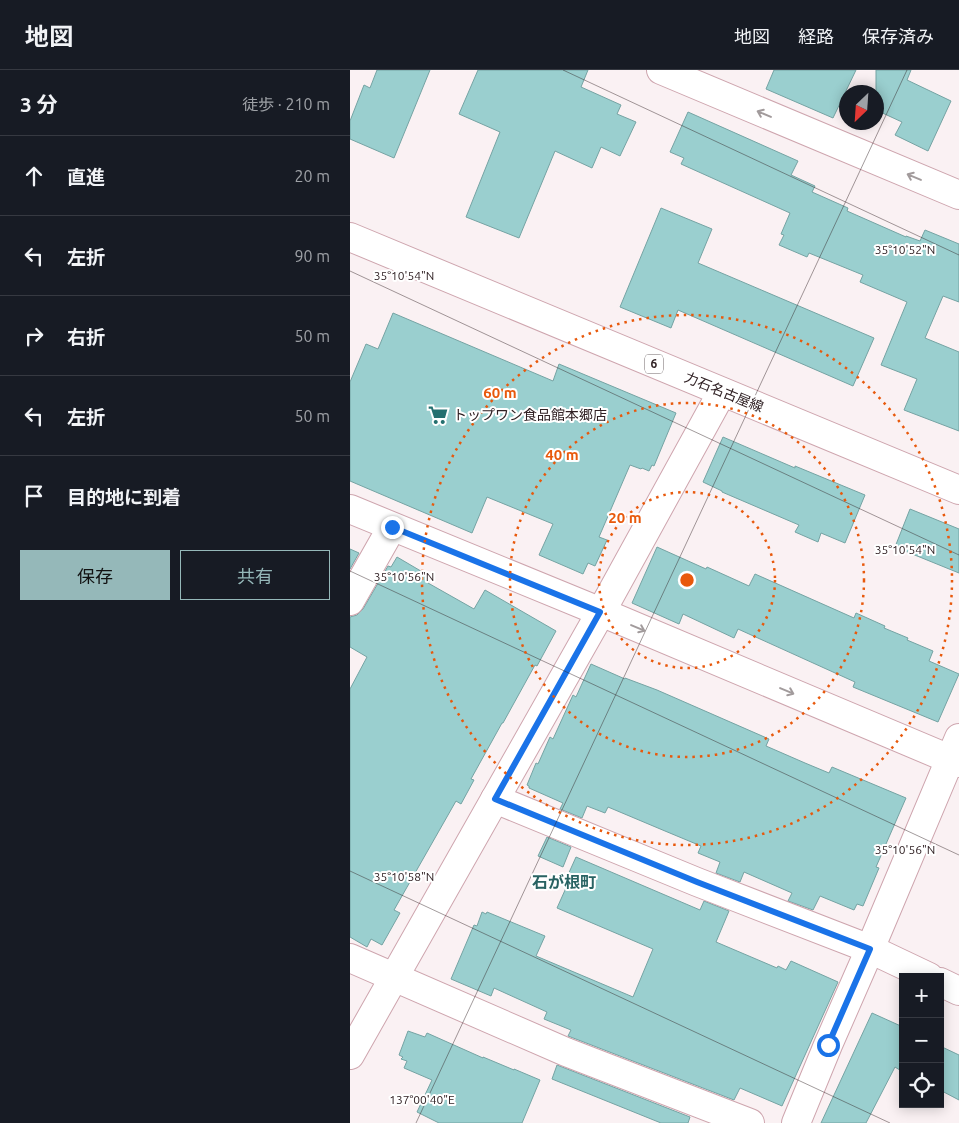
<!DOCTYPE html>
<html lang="ja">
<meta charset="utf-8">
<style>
:root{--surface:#171b24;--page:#242831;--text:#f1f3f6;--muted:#9ea1a6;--line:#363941;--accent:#95b8b9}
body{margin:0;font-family:Ubuntu,"Noto Sans JP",sans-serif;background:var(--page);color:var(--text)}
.controls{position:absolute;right:15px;bottom:15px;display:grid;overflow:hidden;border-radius:0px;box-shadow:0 2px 12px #0003}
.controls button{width:45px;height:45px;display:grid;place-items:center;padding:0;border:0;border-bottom:1px solid var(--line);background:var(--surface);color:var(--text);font:25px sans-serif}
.compass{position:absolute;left:489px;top:15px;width:45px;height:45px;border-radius:50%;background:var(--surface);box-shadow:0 2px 12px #0003;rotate:205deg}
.stop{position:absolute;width:15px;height:15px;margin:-11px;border:4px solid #1a73e8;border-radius:50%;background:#fff}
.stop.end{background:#1a73e8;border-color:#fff;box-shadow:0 1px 5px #0008}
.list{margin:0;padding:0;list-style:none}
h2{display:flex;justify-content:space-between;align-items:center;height:65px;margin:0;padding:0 20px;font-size:21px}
h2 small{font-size:16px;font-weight:400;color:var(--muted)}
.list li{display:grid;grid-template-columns:32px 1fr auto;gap:15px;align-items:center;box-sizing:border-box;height:80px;padding:0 20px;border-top:1px solid var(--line)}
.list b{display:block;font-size:19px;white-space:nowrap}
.list em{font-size:16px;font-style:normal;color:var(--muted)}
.actions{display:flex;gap:10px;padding:15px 20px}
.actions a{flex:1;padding:11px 0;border:1px solid var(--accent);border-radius:0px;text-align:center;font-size:18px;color:var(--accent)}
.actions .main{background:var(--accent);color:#111}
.icon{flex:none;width:28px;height:28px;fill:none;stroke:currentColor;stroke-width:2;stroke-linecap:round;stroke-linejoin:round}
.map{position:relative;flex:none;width:609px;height:1053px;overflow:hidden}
header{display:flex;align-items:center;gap:30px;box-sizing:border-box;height:70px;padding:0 25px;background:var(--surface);border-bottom:1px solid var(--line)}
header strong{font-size:24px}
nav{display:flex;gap:28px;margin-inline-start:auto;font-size:18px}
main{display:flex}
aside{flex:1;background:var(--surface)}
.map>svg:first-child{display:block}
.building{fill:#9acfcf;stroke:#75a3a3}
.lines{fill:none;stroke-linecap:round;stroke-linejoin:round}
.minor-casing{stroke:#cea5ae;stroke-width:30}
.major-casing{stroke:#cea5ae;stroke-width:30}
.minor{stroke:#fff;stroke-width:28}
.major{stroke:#fff;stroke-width:28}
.oneway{stroke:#a29b9c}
.route{stroke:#1a73e8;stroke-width:6}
.ticks{fill:none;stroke:#302124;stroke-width:1;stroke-opacity:0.45}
.ring{fill:none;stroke:#e8590c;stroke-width:2.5;stroke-dasharray:2.5 5}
.labels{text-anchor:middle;stroke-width:4;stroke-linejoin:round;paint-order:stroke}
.shield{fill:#fff;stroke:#6e6466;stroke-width:1}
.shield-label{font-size:12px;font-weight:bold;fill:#302124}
.street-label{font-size:14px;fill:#302124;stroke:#fff}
.poi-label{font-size:14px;fill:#302124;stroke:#fff;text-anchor:start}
.quarter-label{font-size:16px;font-weight:bold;fill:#286262;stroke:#fff}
.ticks-label{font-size:12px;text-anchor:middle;fill:#302124;stroke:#fff;stroke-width:4;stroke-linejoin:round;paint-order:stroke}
.centre{fill:#e8590c;stroke:#fff;stroke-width:2.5}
.ring-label{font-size:15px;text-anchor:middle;font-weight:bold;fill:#e8590c;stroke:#fff;stroke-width:4;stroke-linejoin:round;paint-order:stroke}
</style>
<header>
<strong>地図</strong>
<nav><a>地図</a><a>経路</a><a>保存済み</a></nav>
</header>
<main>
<aside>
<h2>3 分<small>徒歩 · 210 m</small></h2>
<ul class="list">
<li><svg class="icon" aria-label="ahead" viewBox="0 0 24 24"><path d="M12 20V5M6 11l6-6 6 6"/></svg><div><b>直進</b></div><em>20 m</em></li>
<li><svg class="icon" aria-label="left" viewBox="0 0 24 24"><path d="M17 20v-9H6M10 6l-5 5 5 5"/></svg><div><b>左折</b></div><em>90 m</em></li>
<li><svg class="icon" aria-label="right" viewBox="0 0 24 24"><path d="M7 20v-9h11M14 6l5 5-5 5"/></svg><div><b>右折</b></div><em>50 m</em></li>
<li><svg class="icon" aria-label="left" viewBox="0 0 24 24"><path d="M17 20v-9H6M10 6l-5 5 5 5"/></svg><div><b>左折</b></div><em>50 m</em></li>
<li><svg class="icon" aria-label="arrive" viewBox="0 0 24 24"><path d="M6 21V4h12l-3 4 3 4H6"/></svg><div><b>目的地に到着</b></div></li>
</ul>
<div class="actions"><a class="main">保存</a><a>共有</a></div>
</aside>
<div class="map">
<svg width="609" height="1053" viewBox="0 0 609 1053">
<rect width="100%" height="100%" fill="#faf1f3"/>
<g class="building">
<polygon points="27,0 80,0 44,88 0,69 0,51 14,15 20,18"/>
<polygon points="128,0 238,0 231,17 271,35 267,44 286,52 270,86 251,77 242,98 205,81 169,168 116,147 150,62 109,44"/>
<polygon points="424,0 506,0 483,48 416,19"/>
<polygon points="526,0 561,0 557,10 601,31 578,81 545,65 552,52 526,40"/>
<polygon points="338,42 448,91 441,105 465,116 462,122 498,138 497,141 556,167 556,166 570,171 575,160 609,174 609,232 593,226 575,268 609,282 609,361 554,340 567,309 531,295 557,232 510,212 513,205 459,183 457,187 429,175 434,165 431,164 440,143 331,94 334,88 320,82"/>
<polygon points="311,138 362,159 348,193 524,268 503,316 328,240 321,258 270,237"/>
<polygon points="43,243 203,311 209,294 326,343 304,396 302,395 299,401 292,398 291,399 280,395 249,467 257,470 245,496 238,493 233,504 189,485 203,454 137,427 122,463 0,411 0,312 16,274 28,279"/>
<polygon points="373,367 445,398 445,396 515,425 495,473 471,463 468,472 445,462 449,455 372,422 372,421 353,412"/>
<polygon points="560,439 609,459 609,503 545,477"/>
<polygon points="307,477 356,499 357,497 399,516 405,504 504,548 506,543 535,556 534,558 558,568 557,570 583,581 579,591 609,604 588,652 503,617 505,612 388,559 384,568 333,544 329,554 282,533"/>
<polygon points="0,479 9,483 0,499"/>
<polygon points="47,487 81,507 78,513 124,539 135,520 206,561 187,596 185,595 153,653 152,653 121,709 124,710 111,734 106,731 44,840 50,843 32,875 21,869 17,877 0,867 0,619 17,587 0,577 0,547 7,545 13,539 38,496 41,497"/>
<polygon points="241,594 275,609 275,608 307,620 419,669 416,676 455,693 479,703 482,697 556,728 526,797 529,798 513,836 507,834 504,840 470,826 463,840 438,831 442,823 394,802 390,812 366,803 370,792 348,783 351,776 315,761 258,737 255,743 237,736 232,748 210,739 213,733 179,718 179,716 177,715 186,693 188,694 200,667 203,669 223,625 226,627"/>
<polygon points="197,767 221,777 213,797 188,786"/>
<polygon points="226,787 350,840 354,831 379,841 366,872 427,898 428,896 436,900 441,891 488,912 432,1036 390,1018 384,1030 218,966 221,960 194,949 197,942 144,918 141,926 101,909 124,855 127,856 132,842 136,844 137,842 195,866 186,886 283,927 303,879 207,838 220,809 217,807"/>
<polygon points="522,943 553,957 553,1002 545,997 516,1053 471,1053"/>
<polygon points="58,961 75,967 77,963 133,988 133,987 164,1000 164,999 190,1010 172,1053 89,1053 67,1042 82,1010 54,998 57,991 51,989 53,987 49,985"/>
<polygon points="590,976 609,985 609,1030 590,1020"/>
<polygon points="207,995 340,1047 338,1053 311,1053 202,1009"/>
</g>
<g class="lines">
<defs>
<g id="minor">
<polyline points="311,0 609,125"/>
<polyline points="0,439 251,542 609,693"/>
<polyline points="0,531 42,457"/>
<polyline points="145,729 347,812 520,879 579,907"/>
<polyline points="0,888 216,982 400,1053"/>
<polyline points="590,912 609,921"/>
<polyline points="0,985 251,542 372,322"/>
<polyline points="446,1053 478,975 520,879 609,668"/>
</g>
<polyline id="major" points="0,167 609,420"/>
</defs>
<use href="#minor" class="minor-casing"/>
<use href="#major" class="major-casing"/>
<use href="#minor" class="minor"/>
<use href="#major" class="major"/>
</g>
<defs><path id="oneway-shaft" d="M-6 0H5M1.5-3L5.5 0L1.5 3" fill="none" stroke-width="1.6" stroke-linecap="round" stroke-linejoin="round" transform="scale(1.25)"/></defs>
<g class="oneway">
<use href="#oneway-shaft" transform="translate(414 44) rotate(-157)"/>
<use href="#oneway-shaft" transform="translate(564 107) rotate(-157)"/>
<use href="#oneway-shaft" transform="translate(288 558) rotate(23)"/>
<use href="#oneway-shaft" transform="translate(437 621) rotate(23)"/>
</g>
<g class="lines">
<polyline class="route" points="42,457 250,542 145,729 347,812 520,879 478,975"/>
</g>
<path class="ticks" d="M213,0L609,185M0,201L609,485M0,501L609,785M0,801L540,1053M66,1053L557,0"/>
<g class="ring">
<circle cx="337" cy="510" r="88"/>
<circle cx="337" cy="510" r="177"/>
<circle cx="337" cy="510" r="265"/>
</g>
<defs>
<symbol id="supermarket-bare" viewBox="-9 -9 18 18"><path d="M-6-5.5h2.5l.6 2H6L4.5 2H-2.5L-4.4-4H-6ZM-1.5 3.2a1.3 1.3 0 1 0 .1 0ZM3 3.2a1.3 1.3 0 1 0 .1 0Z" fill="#246f6f" stroke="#fff" stroke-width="2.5" paint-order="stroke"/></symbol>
</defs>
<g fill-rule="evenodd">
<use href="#supermarket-bare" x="74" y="331" width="28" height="28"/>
</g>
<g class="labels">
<rect class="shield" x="295" y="284.5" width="18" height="19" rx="4"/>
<g class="shield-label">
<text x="304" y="298">6</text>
</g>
<g class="street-label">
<text transform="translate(374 322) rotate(22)" y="5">力石名古屋線</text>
</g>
<g class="poi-label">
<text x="103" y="350">トップワン食品館本郷店</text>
</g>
<g class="quarter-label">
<text x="214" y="818">石が根町</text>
</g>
</g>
<g class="ticks-label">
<text x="555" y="184">35°10'52"N</text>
<text x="54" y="210">35°10'54"N</text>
<text x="555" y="484">35°10'54"N</text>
<text x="54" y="511">35°10'56"N</text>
<text x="555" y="784">35°10'56"N</text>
<text x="54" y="811">35°10'58"N</text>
<text x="72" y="1034">137°00'40"E</text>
</g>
<circle cx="337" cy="510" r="8" class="centre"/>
<g class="ring-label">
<text x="150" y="328">60 m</text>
<text x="212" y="390">40 m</text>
<text x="275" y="453">20 m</text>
</g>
</svg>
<div class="controls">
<button>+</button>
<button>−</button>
<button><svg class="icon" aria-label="locate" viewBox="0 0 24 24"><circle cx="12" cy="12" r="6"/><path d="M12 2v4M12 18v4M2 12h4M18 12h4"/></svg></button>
</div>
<svg class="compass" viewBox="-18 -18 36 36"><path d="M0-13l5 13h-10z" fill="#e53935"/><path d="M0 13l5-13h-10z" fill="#9ea1a6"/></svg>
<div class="stop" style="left:478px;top:975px"></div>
<div class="stop end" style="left:42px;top:457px"></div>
</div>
</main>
